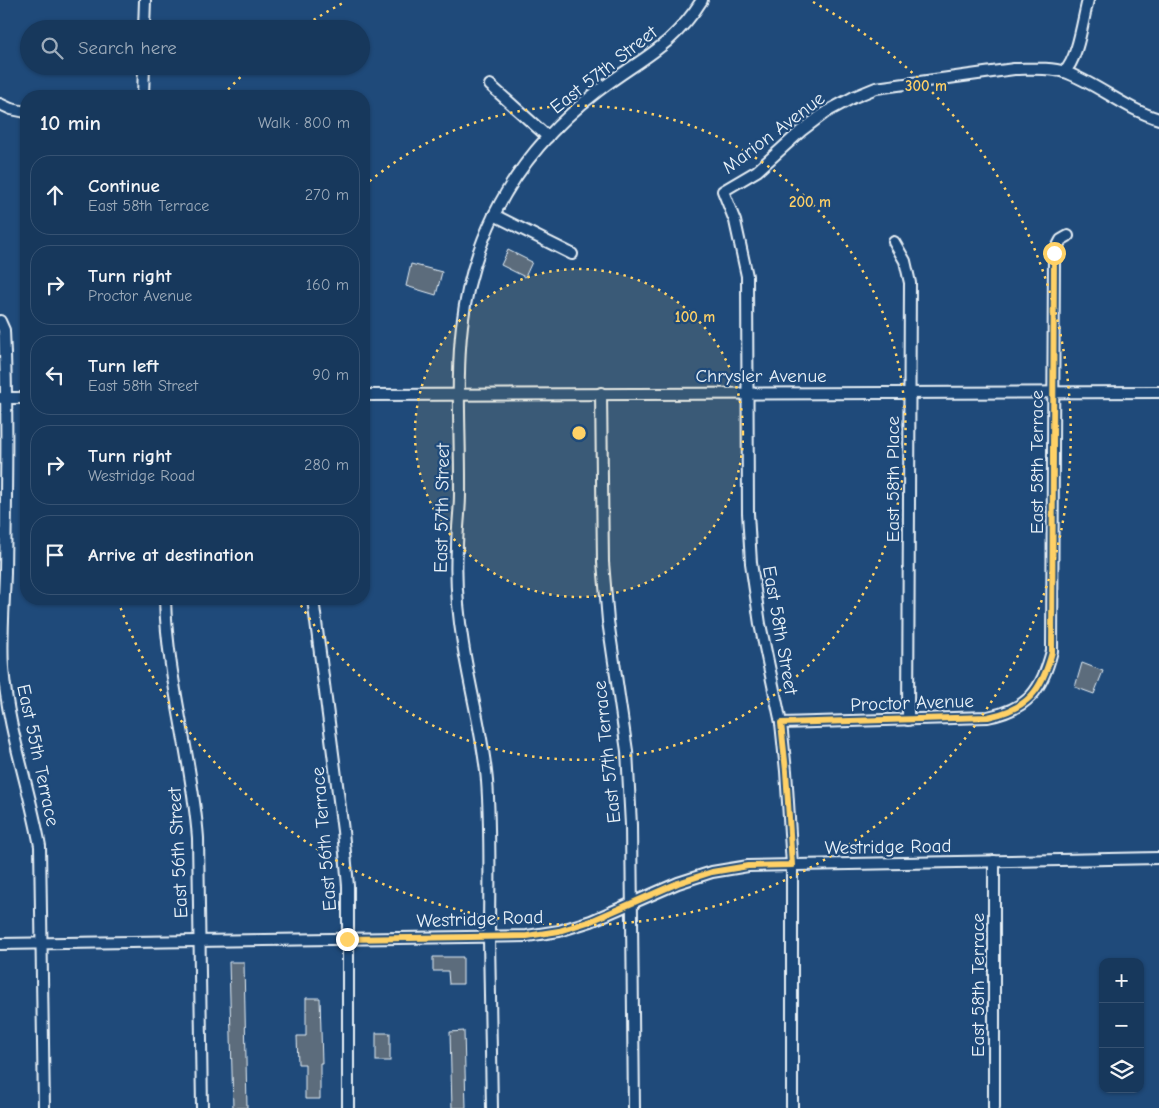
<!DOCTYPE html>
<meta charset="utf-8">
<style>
:root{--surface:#17385c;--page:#203f62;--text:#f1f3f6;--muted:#9eacbb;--line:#365272}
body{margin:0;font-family:"Comic Neue",sans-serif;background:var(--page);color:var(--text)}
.controls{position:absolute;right:15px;bottom:15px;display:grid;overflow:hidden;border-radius:10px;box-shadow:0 1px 4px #0004}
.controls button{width:45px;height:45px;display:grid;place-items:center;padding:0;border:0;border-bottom:1px solid var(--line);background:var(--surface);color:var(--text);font:25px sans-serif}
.stop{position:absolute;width:15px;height:15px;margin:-11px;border:4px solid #ffd166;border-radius:50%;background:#fff}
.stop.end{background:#ffd166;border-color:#fff;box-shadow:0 1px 5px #0008}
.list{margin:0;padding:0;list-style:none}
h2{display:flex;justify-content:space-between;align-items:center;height:65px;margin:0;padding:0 20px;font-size:21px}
h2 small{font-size:16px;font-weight:400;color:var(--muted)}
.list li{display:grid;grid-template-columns:32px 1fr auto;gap:15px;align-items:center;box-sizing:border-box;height:80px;margin:0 10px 10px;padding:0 10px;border:1px solid var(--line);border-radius:20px}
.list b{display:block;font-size:19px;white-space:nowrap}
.list p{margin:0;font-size:16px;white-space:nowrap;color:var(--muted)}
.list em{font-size:16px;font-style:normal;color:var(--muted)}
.icon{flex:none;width:28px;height:28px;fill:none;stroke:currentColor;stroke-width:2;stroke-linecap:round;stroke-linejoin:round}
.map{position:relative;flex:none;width:1159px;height:1108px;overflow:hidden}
.search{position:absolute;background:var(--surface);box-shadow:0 1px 4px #0004;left:20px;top:20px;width:350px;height:55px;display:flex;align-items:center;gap:12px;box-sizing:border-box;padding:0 18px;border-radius:28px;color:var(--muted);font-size:19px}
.panel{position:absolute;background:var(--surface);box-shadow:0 1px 4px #0004;left:20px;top:90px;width:350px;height:515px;border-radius:20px}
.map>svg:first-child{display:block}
.building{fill:#5b6c7c;stroke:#e8f1f8}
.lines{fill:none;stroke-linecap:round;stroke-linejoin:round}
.minor-casing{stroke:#e8f1f8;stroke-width:14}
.minor{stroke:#1f4a7a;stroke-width:10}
.route{stroke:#ffd166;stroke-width:6}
.ring{fill:none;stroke:#ffd166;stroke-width:2.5;stroke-dasharray:2.5 5}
.labels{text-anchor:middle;stroke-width:4.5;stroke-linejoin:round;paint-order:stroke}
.street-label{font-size:19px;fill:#e8f1f8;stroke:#1f4a7a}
.centre{fill:#ffd166;stroke:#1f4a7a;stroke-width:2.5}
.ring-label{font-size:15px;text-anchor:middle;font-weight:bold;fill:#ffd166;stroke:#1f4a7a;stroke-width:4.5;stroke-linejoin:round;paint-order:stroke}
</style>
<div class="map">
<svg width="1159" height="1108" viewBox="0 0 1159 1108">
<rect width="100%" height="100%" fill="#1f4a7a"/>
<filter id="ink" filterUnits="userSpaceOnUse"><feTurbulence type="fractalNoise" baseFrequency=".02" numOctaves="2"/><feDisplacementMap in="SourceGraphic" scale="10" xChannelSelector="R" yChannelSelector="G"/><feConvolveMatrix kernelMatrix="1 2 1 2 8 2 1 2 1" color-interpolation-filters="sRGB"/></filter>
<g filter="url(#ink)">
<g class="building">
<polygon points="508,250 532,262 525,277 501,265"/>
<polygon points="411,264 442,272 436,295 406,286"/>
<polygon points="1082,663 1103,671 1094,694 1075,687"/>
<polygon points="433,957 463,957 463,984 449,984 448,971 433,971"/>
<polygon points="229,962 244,962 247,1108 233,1108"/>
<polygon points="306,998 320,998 322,1063 320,1063 320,1099 305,1099 305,1064 298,1064 297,1036 306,1036"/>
<polygon points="464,1031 466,1108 452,1108 450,1032"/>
<rect x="376" y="1033" width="14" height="28"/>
</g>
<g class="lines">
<defs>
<g id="minor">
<polyline points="144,29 145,0"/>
<path d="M1064,72C1078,60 1083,18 1088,0"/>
<polyline points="490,85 548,137"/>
<polyline points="143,96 144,66"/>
<polyline points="0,104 11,109 26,112"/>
<polyline points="494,215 572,254"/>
<polyline points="894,242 905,261 910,283 908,720"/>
<path d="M0,321L4,330C8,411 6,492 5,573C4,604 1,637 3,668C8,730 29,786 40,846L44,1108"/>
<polyline points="601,393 603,562 608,621 627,751 631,825 634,1108"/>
<polyline points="364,395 1159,392"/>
<polyline points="1,398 26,398"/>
<path d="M165,599C167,679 192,758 198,838L202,1108"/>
<polyline points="313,599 343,831 348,886 348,1108"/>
<path d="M781,723L988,717C1028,709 1042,690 1052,651L1054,253L1061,240L1068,236"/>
<polyline points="0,944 527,936 559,931 591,921 678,883 712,872 748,866 1159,858"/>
<path d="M492,1108C491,1052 490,995 489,939C489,886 491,834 487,781C483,735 470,690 463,644C458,613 455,580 457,548C457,530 460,512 460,494C461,391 447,312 494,215C518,166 555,124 598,91C639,59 672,48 702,0"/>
<path d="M792,1108V865L786,771L781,723L760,624L751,563L748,513L747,276L735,221L723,191L757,171L801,131L826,112L854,97L876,88L1014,69C1030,69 1050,67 1065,72C1098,84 1125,109 1159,119"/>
<polyline points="994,1108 994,861"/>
</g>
</defs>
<use href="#minor" class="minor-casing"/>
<use href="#minor" class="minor"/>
</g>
</g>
<g class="lines" filter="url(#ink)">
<path class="route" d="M347,939L527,936L559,931L591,921L678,883L712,872L748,866L792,865L786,771L781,723L988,717C1028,709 1042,690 1052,652L1054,253"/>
</g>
<circle cx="579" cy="433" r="164" fill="#ffd166" fill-opacity=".12"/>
<g class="ring">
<circle cx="579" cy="433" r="164"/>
<path d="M364 186A327 327 0 1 1 297 599"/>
<path d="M223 95A491 491 0 0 1 250 68M301 28A491 491 0 0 1 345 2M813 2A491 491 0 1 1 118 601"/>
</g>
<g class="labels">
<g class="street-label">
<text transform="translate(603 69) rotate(-38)" y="7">East 57th Street</text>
<text transform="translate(773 132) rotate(-37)" y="7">Marion Avenue</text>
<text x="761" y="382">Chrysler Avenue</text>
<text transform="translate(1036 462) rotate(-90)" y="7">East 58th Terrace</text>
<text transform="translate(892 479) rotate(-90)" y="7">East 58th Place</text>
<text transform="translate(441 508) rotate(-89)" y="7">East 57th Street</text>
<text transform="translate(781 630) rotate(80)" y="7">East 58th Street</text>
<text transform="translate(912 702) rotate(-2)" y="7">Proctor Avenue</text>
<text transform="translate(606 752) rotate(-96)" y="7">East 57th Terrace</text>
<text transform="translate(39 755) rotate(78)" y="7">East 55th Terrace</text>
<text transform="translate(323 839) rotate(-95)" y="7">East 56th Terrace</text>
<text transform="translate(888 846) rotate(-1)" y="7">Westridge Road</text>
<text transform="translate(177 853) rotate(-93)" y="7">East 56th Street</text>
<text transform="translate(480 918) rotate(-2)" y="7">Westridge Road</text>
<text transform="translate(977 985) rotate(-90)" y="7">East 58th Terrace</text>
</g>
</g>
<circle cx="579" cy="433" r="8" class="centre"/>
<g class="ring-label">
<text x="926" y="91">300 m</text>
<text x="810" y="207">200 m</text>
<text x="695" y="322">100 m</text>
</g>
</svg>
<div class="controls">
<button>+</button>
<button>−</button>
<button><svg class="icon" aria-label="layers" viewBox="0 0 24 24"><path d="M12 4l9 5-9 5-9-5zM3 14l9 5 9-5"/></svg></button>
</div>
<div class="stop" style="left:1054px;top:253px"></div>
<div class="stop end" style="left:347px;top:939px"></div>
<div class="search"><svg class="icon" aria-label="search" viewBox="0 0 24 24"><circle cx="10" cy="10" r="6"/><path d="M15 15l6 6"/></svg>Search here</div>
<section class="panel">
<h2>10 min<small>Walk · 800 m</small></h2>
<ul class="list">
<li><svg class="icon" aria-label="ahead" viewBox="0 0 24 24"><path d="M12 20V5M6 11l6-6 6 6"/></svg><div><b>Continue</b><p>East 58th Terrace</p></div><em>270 m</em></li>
<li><svg class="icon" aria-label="right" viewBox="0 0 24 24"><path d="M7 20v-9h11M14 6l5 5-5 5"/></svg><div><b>Turn right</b><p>Proctor Avenue</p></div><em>160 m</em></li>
<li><svg class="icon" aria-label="left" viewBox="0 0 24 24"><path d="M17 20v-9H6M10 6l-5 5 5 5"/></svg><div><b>Turn left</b><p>East 58th Street</p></div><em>90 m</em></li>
<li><svg class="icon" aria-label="right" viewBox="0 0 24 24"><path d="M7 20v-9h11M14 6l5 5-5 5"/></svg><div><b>Turn right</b><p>Westridge Road</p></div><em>280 m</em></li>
<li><svg class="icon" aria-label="arrive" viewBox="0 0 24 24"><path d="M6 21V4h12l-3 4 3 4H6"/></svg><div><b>Arrive at destination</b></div></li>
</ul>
</section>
</div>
